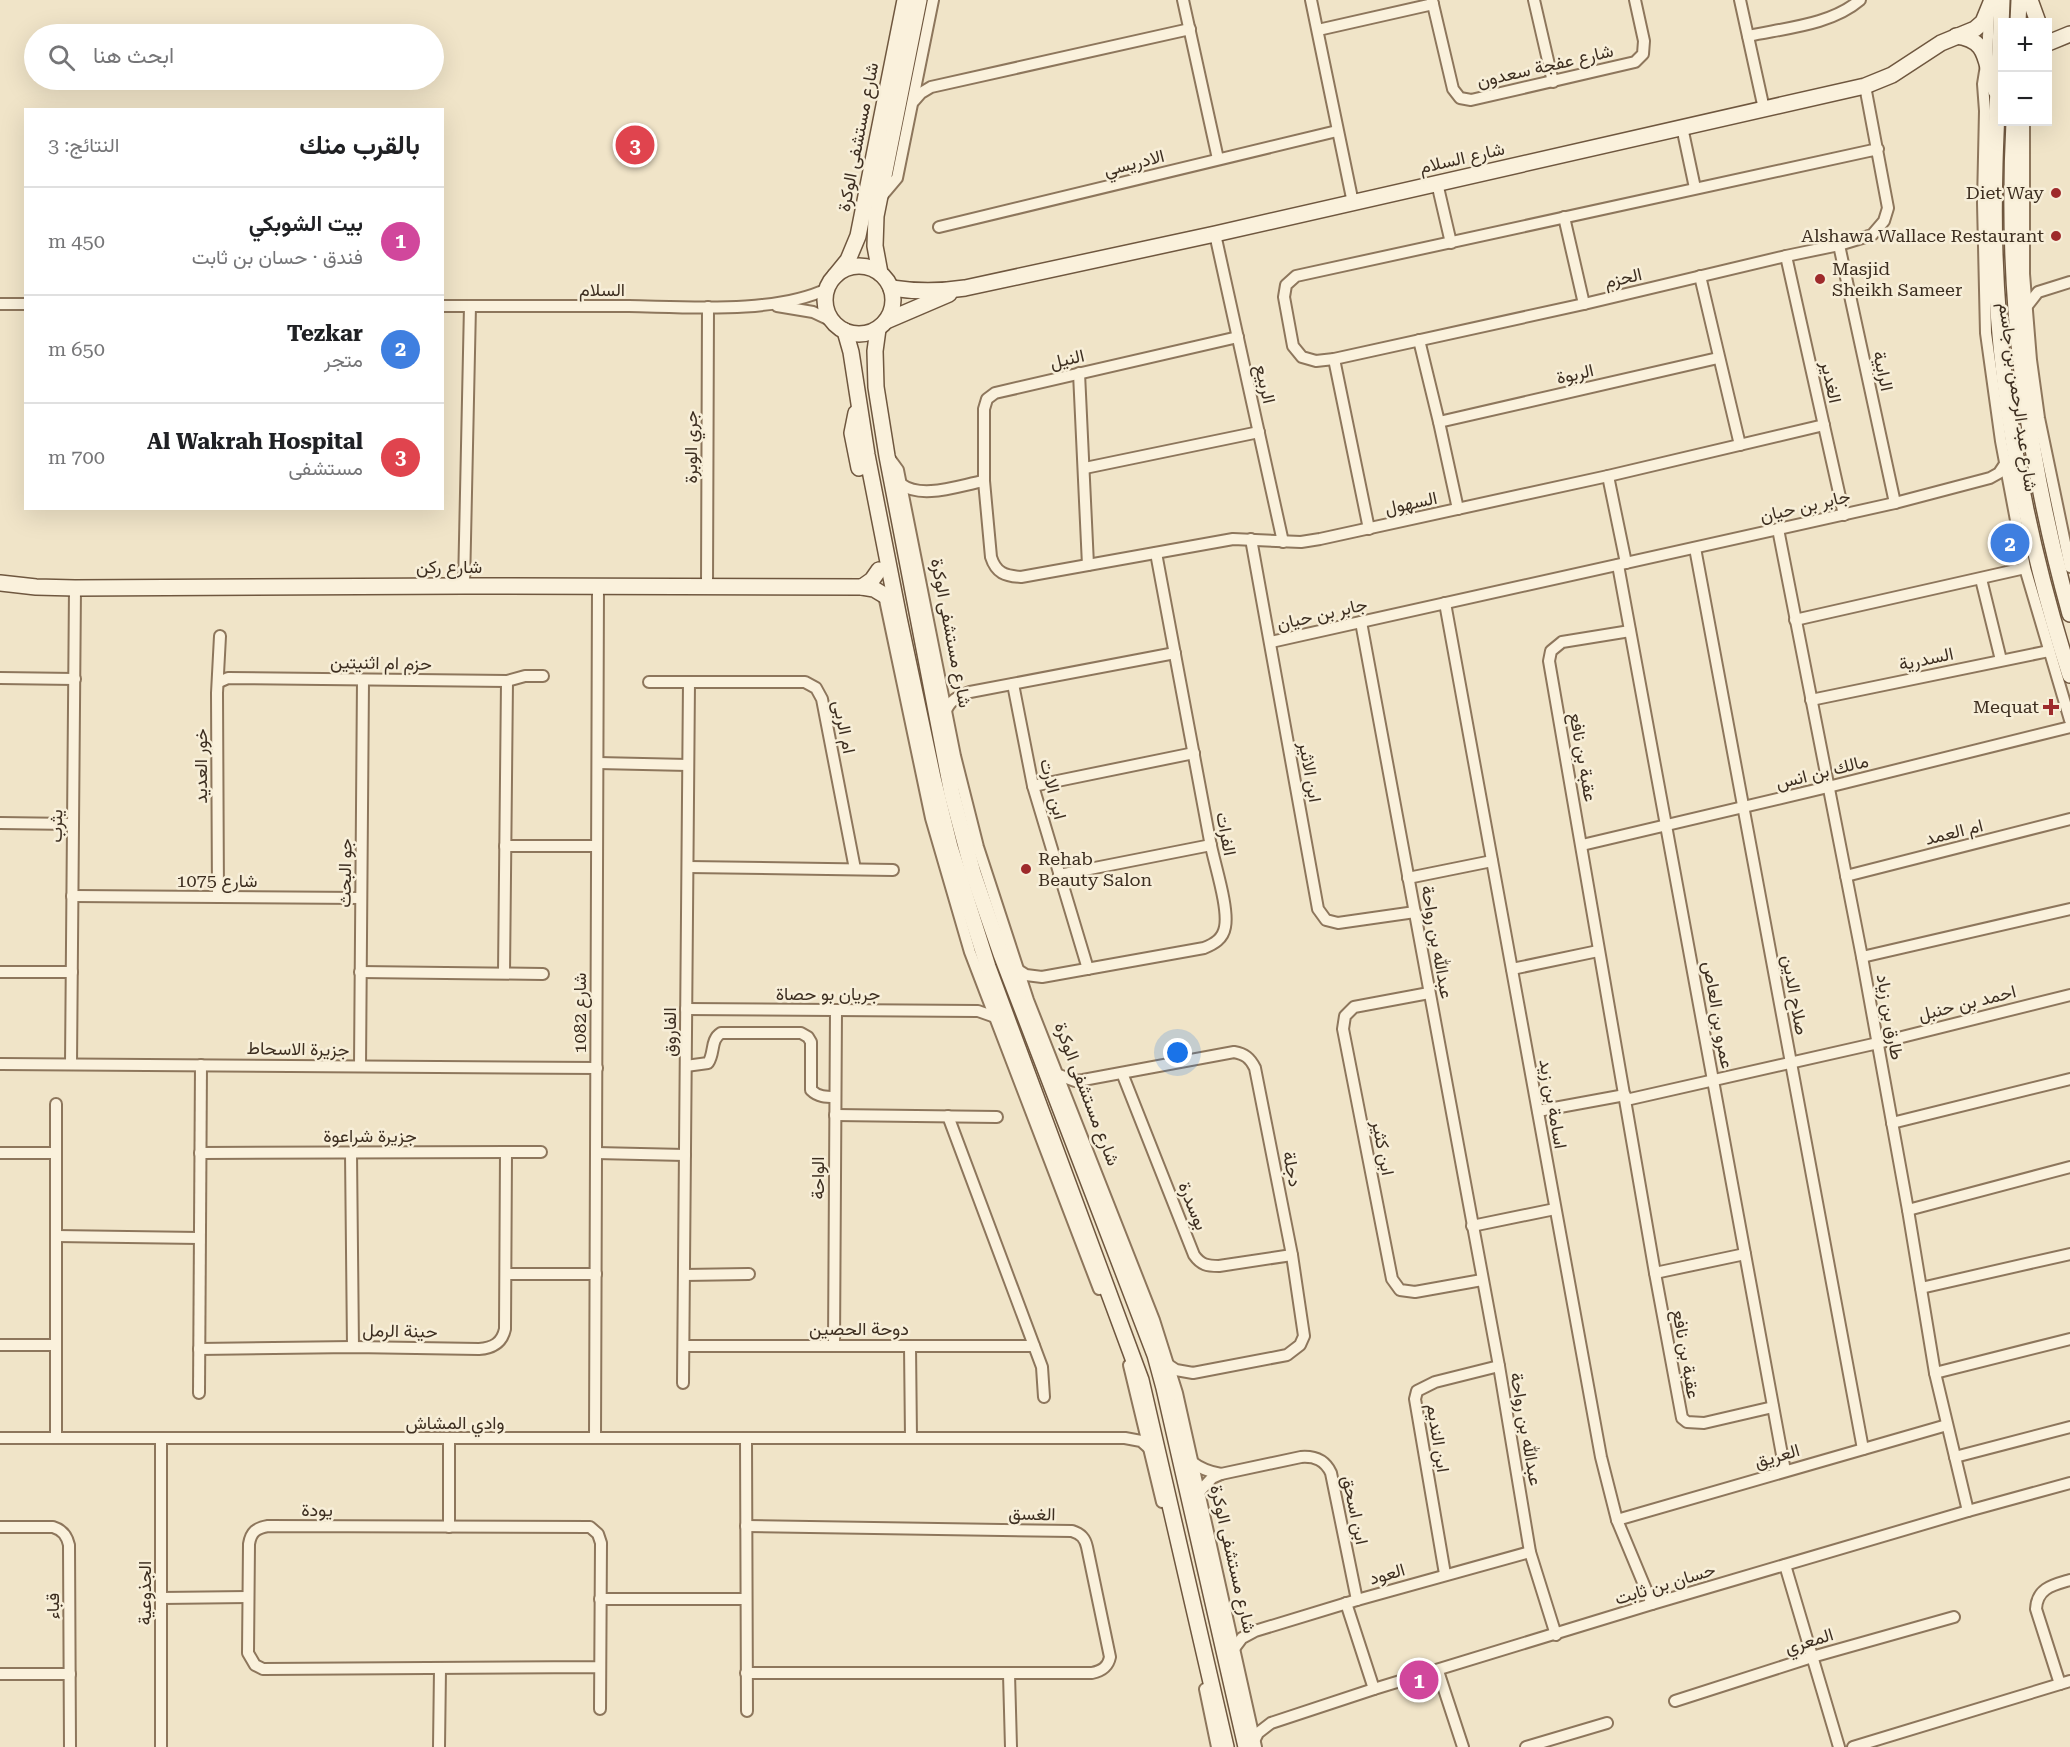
<!DOCTYPE html>
<html lang="ar">
<meta charset="utf-8">
<style>
:root{--surface:#fff;--page:#f2f2f2;--text:#202124;--muted:#757577;--line:#e0e0e0;--accent:#9e2a2b}
body{margin:0;font-family:"Roboto Serif",Vazirmatn,serif;background:var(--page);color:var(--text);direction:rtl}
.controls{position:absolute;right:18px;top:18px;display:grid;overflow:hidden;border-radius:0px;box-shadow:0 6px 24px #0002}
.controls button{width:54px;height:54px;display:grid;place-items:center;padding:0;border:0;border-bottom:2px solid var(--line);background:var(--surface);color:var(--text);font:30px sans-serif}
.you{position:absolute;left:1178px;top:1053px;width:21px;height:21px;margin:-15px;border:4px solid #fff;border-radius:50%;background:#1a73e8;box-shadow:0 0 0 9px #1a73e833}
.badge{display:grid;place-items:center;width:39px;height:39px;border-radius:50%;background:var(--accent);color:#fff;font-size:20px;font-weight:700}
.pin{position:absolute;translate:-50% -50%;border:3px solid #fff;box-shadow:0 2px 6px #0006}
.list{margin:0;padding:0;list-style:none}
h2{display:flex;justify-content:space-between;align-items:center;height:78px;margin:0;padding:0 24px;font-size:26px}
h2 small{font-size:20px;font-weight:400;color:var(--muted)}
.list li{display:grid;grid-template-columns:39px 1fr auto;gap:18px;align-items:center;box-sizing:border-box;height:108px;padding:0 24px;border-top:2px solid var(--line)}
.list b{display:block;font-size:22px;white-space:nowrap}
.list p{margin:0;font-size:20px;white-space:nowrap;color:var(--muted)}
.list em{font-size:20px;font-style:normal;color:var(--muted)}
.icon{flex:none;width:33px;height:33px;fill:none;stroke:currentColor;stroke-width:2;stroke-linecap:round;stroke-linejoin:round}
.map{position:relative;flex:none;width:2070px;height:1747px;overflow:hidden;direction:ltr}
.search{position:absolute;background:var(--surface);box-shadow:0 6px 24px #0002;left:24px;top:24px;width:420px;height:66px;display:flex;align-items:center;gap:15px;box-sizing:border-box;padding:0 21px;border-radius:33px;color:var(--muted);font-size:22px}
.panel{position:absolute;background:var(--surface);box-shadow:0 6px 24px #0002;left:24px;top:108px;width:420px;height:402px;border-radius:0px;direction:rtl}
.map>svg:first-child{display:block}
.lines{fill:none;stroke-linecap:round;stroke-linejoin:round}
.street-casing{stroke:#8d765c;stroke-width:14}
.secondary-casing{stroke:#6f573f;stroke-width:18}
.street{stroke:#faf1dc;stroke-width:10}
.secondary{stroke:#faf1dc;stroke-width:15}
.poi-dot{fill:#9e2a2b;stroke:#f7eed8;stroke-width:2}
.labels{text-anchor:middle;stroke-width:5;stroke-linejoin:round;paint-order:stroke}
.street-label{font-size:18px;fill:#3d2e20;stroke:#f7eed8}
.poi-label{font-size:18px;fill:#3d2e20;stroke:#f7eed8;text-anchor:end}
</style>
<div class="map">
<svg width="2070" height="1747" viewBox="0 0 2070 1747">
<rect width="100%" height="100%" fill="#f0e4c8"/>
<g class="lines">
<defs>
<g id="street">
<polyline points="1183,0 1218,159"/>
<polyline points="1311,0 1353,203"/>
<polyline points="1432,0 1453,89 1460,98 1471,100 1635,62 1643,54 1644,41 1635,0"/>
<polyline points="1534,0 1553,82"/>
<polyline points="1740,0 1764,109"/>
<polyline points="1989,15 1987,59 1983,84 1985,111 1983,203 1986,333 2001,441 2025,568 2070,720"/>
<polyline points="1318,30 1433,4"/>
<path d="M1748,36C1785,28 1831,25 1860,0"/>
<polyline points="1865,86 1888,208 1884,221 1872,235 1839,245 1786,256 1584,304 1334,359 1316,361 1302,357 1293,346 1284,297 1286,285 1296,276 1878,149"/>
<polyline points="914,101 921,93 931,87 1190,29"/>
<polyline points="2024,122 2024,274 2031,360 2039,418 2070,567"/>
<polyline points="1682,127 1695,188"/>
<polyline points="1437,183 1451,243"/>
<polyline points="881,197 897,178 933,0"/>
<polyline points="1564,217 1584,304"/>
<polyline points="939,227 1337,131"/>
<polyline points="1215,234 1283,542"/>
<polyline points="1839,245 1895,503"/>
<polyline points="1786,256 1844,515"/>
<polyline points="1700,276 1740,445"/>
<polyline points="0,304 26,304"/>
<path d="M442,306C505,306 567,306 629,306C688,307 774,314 827,289"/>
<polyline points="777,306 813,312 832,321"/>
<polyline points="2027,306 2038,292 2070,282"/>
<path d="M1238,337L995,393L987,399L984,409V481L991,557C996,573 1005,576 1021,577L1233,539L1301,542L1320,539L1608,476L1824,425"/>
<polyline points="1419,340 1439,422 1458,509"/>
<polyline points="1334,359 1369,529"/>
<polyline points="1079,373 1088,565"/>
<polyline points="1439,422 1718,358"/>
<polyline points="890,459 898,470 955,756 978,847 1028,1000 1154,1320 1177,1393 1256,1747"/>
<polyline points="1085,468 1259,432"/>
<polyline points="1608,476 1626,563"/>
<path d="M901,484C922,500 960,485 984,481"/>
<polyline points="1778,529 1862,957 1908,1210 1935,1373 1968,1511"/>
<polyline points="1251,539 1318,909 1326,920 1338,923 1415,912"/>
<polyline points="1695,548 1863,1449"/>
<polyline points="1618,565 1785,1471"/>
<polyline points="1981,579 2001,660"/>
<polyline points="464,586 470,306"/>
<polyline points="707,586 708,307"/>
<polyline points="884,595 931,818 970,952 1099,1289"/>
<polyline points="1445,603 1601,1457 1617,1520 1652,1604"/>
<polyline points="1795,620 2025,568"/>
<polyline points="1361,622 1499,1366 1530,1552 1556,1635"/>
<polyline points="1630,631 1562,642 1551,651 1549,661 1655,1273 1682,1418 1687,1422 1704,1423 1773,1407"/>
<polyline points="1271,642 1895,503 1990,478 1999,473 2005,464"/>
<polyline points="0,678 75,679"/>
<polyline points="219,682 228,678 507,681 525,676 543,676"/>
<polyline points="649,682 805,682 816,688 822,699 855,869"/>
<polyline points="1013,684 1033,786 1088,969"/>
<polyline points="1811,700 2049,651"/>
<path d="M945,713C949,701 958,696 970,692L1175,653"/>
<polyline points="598,763 688,765"/>
<polyline points="1033,786 1194,753"/>
<polyline points="0,823 73,824"/>
<polyline points="1582,845 1828,787 2070,727"/>
<polyline points="505,846 597,846"/>
<polyline points="688,867 893,870"/>
<polyline points="1059,875 1211,845"/>
<polyline points="1846,876 2070,819"/>
<polyline points="1408,878 1492,861"/>
<polyline points="72,896 361,898"/>
<polyline points="218,897 217,693 220,636"/>
<polyline points="1862,957 2070,909"/>
<polyline points="1512,969 1598,951"/>
<path d="M1018,970L1026,975L1042,977L1204,948C1214,944 1223,939 1225,927C1229,907 1214,863 1210,841C1192,745 1174,649 1156,553"/>
<polyline points="0,972 72,972"/>
<polyline points="360,972 543,974"/>
<polyline points="504,973 507,681"/>
<polyline points="1429,993 1354,1007 1345,1016 1343,1029 1392,1279 1400,1290 1415,1292 1482,1280"/>
<polyline points="686,1009 978,1011 995,1017"/>
<polyline points="0,1064 597,1068"/>
<polyline points="71,1064 75,588"/>
<polyline points="360,1066 363,680"/>
<path d="M686,1066L708,1063C715,1053 710,1040 721,1033H801L808,1037L811,1042V1090C818,1097 826,1097 835,1097"/>
<path d="M1122,1073L1194,1255C1201,1265 1207,1266 1219,1266L1292,1255"/>
<path d="M1059,1075L1075,1081L1083,1080L1234,1052C1245,1054 1250,1058 1255,1068L1292,1255L1304,1336L1300,1345L1287,1355L1193,1373L1176,1370L1167,1364"/>
<polyline points="1626,1100 1878,1043 2070,995"/>
<polyline points="1538,1111 1625,1095"/>
<polyline points="835,1115 997,1117"/>
<polyline points="948,1116 1042,1367 1044,1397"/>
<polyline points="1892,1123 2070,1079"/>
<polyline points="0,1153 56,1153"/>
<polyline points="200,1153 541,1152"/>
<polyline points="351,1153 353,1347"/>
<polyline points="596,1153 685,1155"/>
<polyline points="1908,1210 2070,1167"/>
<polyline points="1472,1226 1555,1209"/>
<polyline points="56,1236 199,1238"/>
<polyline points="1655,1273 1745,1254"/>
<polyline points="506,1274 596,1274"/>
<polyline points="684,1275 749,1274"/>
<polyline points="1921,1288 2070,1254"/>
<polyline points="0,1345 56,1345"/>
<polyline points="684,1346 1034,1346"/>
<polyline points="834,1346 836,1010"/>
<polyline points="910,1346 911,1438"/>
<path d="M199,1349L353,1347L479,1349C493,1348 502,1343 505,1329L506,1152"/>
<polyline points="1129,1365 1162,1502"/>
<polyline points="1935,1373 2070,1339"/>
<polyline points="683,1383 689,682"/>
<polyline points="199,1393 201,1065"/>
<polyline points="0,1438 1125,1438 1141,1441 1150,1449"/>
<polyline points="56,1438 56,1104"/>
<polyline points="161,1438 161,1747"/>
<polyline points="595,1438 598,587"/>
<polyline points="746,1438 747,1711"/>
<polyline points="449,1440 449,1527"/>
<polyline points="1955,1457 2070,1427"/>
<path d="M1192,1462C1201,1469 1209,1472 1221,1474"/>
<path d="M1199,1492L1212,1478L1221,1474L1301,1457C1315,1456 1325,1460 1331,1473L1357,1600"/>
<polyline points="1617,1520 1947,1425"/>
<path d="M746,1526L1072,1531C1081,1534 1085,1538 1087,1547L1110,1657C1108,1667 1102,1671 1092,1673H746"/>
<path d="M0,1527H53C63,1530 67,1536 69,1545L70,1747"/>
<polyline points="1785,1565 1839,1747"/>
<polyline points="1445,1574 1415,1399 1417,1391 1435,1382 1499,1366"/>
<polyline points="161,1598 248,1597"/>
<polyline points="600,1599 746,1599"/>
<polyline points="1346,1603 1374,1689"/>
<polyline points="1233,1650 1242,1638 1255,1631 1357,1600 1530,1552"/>
<path d="M600,1667L263,1669L255,1665L248,1653L249,1544C251,1532 256,1528 268,1526L590,1527L598,1534L601,1543L600,1709"/>
<polyline points="1438,1671 1463,1747"/>
<polyline points="0,1674 70,1674"/>
<polyline points="1009,1674 1011,1747"/>
<path d="M2060,1684L2036,1609C2037,1588 2053,1585 2070,1580"/>
<polyline points="1205,1689 1217,1747"/>
<polyline points="1675,1701 1812,1657 1954,1617"/>
<polyline points="1254,1741 1258,1733 1271,1723 1374,1689 1652,1604 1968,1511 2070,1483"/>
<polyline points="439,1747 440,1669"/>
<polyline points="1526,1747 1607,1723"/>
<polyline points="1853,1747 2070,1681"/>
</g>
<g id="secondary">
<path d="M2002,0C1999,85 1992,170 1995,255C2000,398 2026,539 2070,675"/>
<polyline points="2030,0 2038,22"/>
<polyline points="2018,22 2019,0"/>
<path d="M1956,36C1992,40 1983,66 1996,91"/>
<polyline points="2048,43 2070,34"/>
<path d="M2014,122C2005,288 2025,453 2070,614"/>
<circle cx="859" cy="300" r="34"/>
<polyline points="880,273 875,246 876,216 919,0"/>
<polyline points="835,276 848,260 858,236 905,0"/>
<path d="M891,288C917,292 939,292 965,288L1215,234L1865,86L1892,75L1941,43L1975,29L1983,22L1992,0"/>
<polyline points="886,321 949,294"/>
<polyline points="878,329 875,351 876,387 887,456 952,794 973,873 1001,954 1155,1355 1164,1388 1246,1747"/>
<polyline points="845,331 851,352 867,455 899,618 933,778 950,847 988,967 1141,1380 1226,1747"/>
<polyline points="856,413 852,433 859,468"/>
<polyline points="0,583 36,587 75,588 464,586 862,587 874,589 884,595"/>
<polyline points="862,587 872,580 879,570"/>
</g>
</defs>
<use href="#street" class="street-casing"/>
<use href="#secondary" class="secondary-casing"/>
<use href="#street" class="street"/>
<use href="#secondary" class="secondary"/>
</g>
<g class="poi-dot">
<circle cx="2056" cy="193" r="6"/>
<circle cx="2056" cy="236" r="6"/>
<circle cx="1820" cy="279" r="6"/>
<path d="M2048 698h6v6h6v6h-6v6h-6v-6h-6v-6h6z"/>
<circle cx="1026" cy="869" r="6"/>
</g>
<g class="labels">
<g class="street-label">
<text transform="translate(1545 66) rotate(-13)" y="6">شارع عفجة سعدون</text>
<text transform="translate(858 137) rotate(-79)" y="6">شارع مستشفى الوكرة</text>
<text transform="translate(1462 158) rotate(-13)" y="6">شارع السلام</text>
<text transform="translate(1134 163) rotate(-14)" y="6">الادريسي</text>
<text transform="translate(1623 278) rotate(-13)" y="6">الحزم</text>
<text x="602" y="296">السلام</text>
<text transform="translate(1067 359) rotate(-13)" y="6">النيل</text>
<text transform="translate(1883 371) rotate(78)" y="6">الرابية</text>
<text transform="translate(1575 374) rotate(-13)" y="6">الربوة</text>
<text transform="translate(1831 382) rotate(78)" y="6">الغدير</text>
<text transform="translate(1265 384) rotate(77)" y="6">الربيع</text>
<text transform="translate(2018 397) rotate(82)" y="6">شارع عبد الرحمن بن جاسم</text>
<text transform="translate(691 447) rotate(-90)" y="6">جري الوبرة</text>
<text transform="translate(1411 503) rotate(-12)" y="6">السهول</text>
<text transform="translate(1805 506) rotate(-13)" y="6">جابر بن حيان</text>
<text x="449" y="573">شارع ركن</text>
<text transform="translate(1322 614) rotate(-13)" y="6">جابر بن حيان</text>
<text transform="translate(951 633) rotate(79)" y="6">شارع مستشفى الوكرة</text>
<text transform="translate(1926 659) rotate(-12)" y="6">السدرية</text>
<text transform="translate(381 663) rotate(1)" y="6">حزم ام اثنيتين</text>
<text transform="translate(844 727) rotate(78)" y="6">ام الربى</text>
<text transform="translate(1583 757) rotate(80)" y="6">عقبة بن نافع</text>
<text transform="translate(201 766) rotate(-90)" y="6">خور العديد</text>
<text transform="translate(1310 772) rotate(80)" y="6">ابن الاثير</text>
<text transform="translate(1822 772) rotate(-14)" y="6">مالك بن انس</text>
<text transform="translate(1053 789) rotate(76)" y="6">ابن الارت</text>
<text transform="translate(56 826) rotate(-89)" y="6">يثرب</text>
<text transform="translate(1954 832) rotate(-14)" y="6">ام العمد</text>
<text transform="translate(1226 834) rotate(79)" y="6">الفرات</text>
<text transform="translate(345 873) rotate(-89)" y="6">جو البحث</text>
<text x="217" y="887">شارع 1075</text>
<text transform="translate(1437 942) rotate(80)" y="6">عبدالله بن رواحة</text>
<text x="828" y="1000">جريان بو حصاة</text>
<text transform="translate(1795 995) rotate(80)" y="6">صلاح الدين</text>
<text transform="translate(1967 1003) rotate(-14)" y="6">احمد بن حنبل</text>
<text transform="translate(580 1013) rotate(-90)" y="6">شارع 1082</text>
<text transform="translate(1718 1015) rotate(80)" y="6">عمرو بن العاص</text>
<text transform="translate(1890 1017) rotate(80)" y="6">طارق بن زياد</text>
<text transform="translate(670 1032) rotate(-90)" y="6">الفاروق</text>
<text transform="translate(298 1049) rotate(1)" y="6">جزيرة الاسحاط</text>
<text transform="translate(1087 1094) rotate(69)" y="6">شارع مستشفى الوكرة</text>
<text transform="translate(1553 1104) rotate(80)" y="6">اسامة بن زيد</text>
<text x="370" y="1142">جزيرة شراعوة</text>
<text transform="translate(1383 1148) rotate(79)" y="6">ابن كثير</text>
<text transform="translate(1292 1169) rotate(79)" y="6">دجلة</text>
<text transform="translate(818 1178) rotate(-90)" y="6">الواحة</text>
<text transform="translate(1193 1206) rotate(68)" y="6">بوسدرة</text>
<text x="859" y="1335">دوحة الحصين</text>
<text transform="translate(400 1331) rotate(1)" y="6">حينة الرمل</text>
<text transform="translate(1686 1354) rotate(80)" y="6">عقبة بن نافع</text>
<text x="455" y="1429">وادي المشاش</text>
<text transform="translate(1526 1429) rotate(80)" y="6">عبدالله بن رواحة</text>
<text transform="translate(1438 1438) rotate(81)" y="6">ابن النديم</text>
<text transform="translate(1777 1456) rotate(-16)" y="6">العريق</text>
<text x="317" y="1516">يودة</text>
<text transform="translate(1355 1510) rotate(78)" y="6">ابن اسحق</text>
<text transform="translate(1032 1514) rotate(1)" y="6">الغسق</text>
<text transform="translate(1233 1559) rotate(77)" y="6">شارع مستشفى الوكرة</text>
<text transform="translate(1387 1574) rotate(-16)" y="6">العود</text>
<text transform="translate(1665 1584) rotate(-17)" y="6">حسان بن ثابت</text>
<text transform="translate(145 1593) rotate(-90)" y="6">الجذوعية</text>
<text transform="translate(53 1606) rotate(-90)" y="6">قباء</text>
<text transform="translate(1809 1641) rotate(-17)" y="6">المعري</text>
</g>
<g class="poi-label">
<text x="2044" y="199">Diet Way</text>
<text x="2044" y="242">Alshawa Wallace Restaurant</text>
<text x="1832" y="275" text-anchor="start">Masjid<tspan x="1832" dy="21">Sheikh Sameer</tspan></text>
<text x="2039" y="713">Mequat</text>
<text x="1038" y="865" text-anchor="start">Rehab<tspan x="1038" dy="21">Beauty Salon</tspan></text>
</g>
</g>
</svg>
<div class="controls">
<button>+</button>
<button>−</button>
</div>
<div class="you"></div>
<div class="pin badge" style="left:1419px;top:1680px;background:#d1479c">1</div>
<div class="pin badge" style="left:2010px;top:543px;background:#3f7fe0">2</div>
<div class="pin badge" style="left:635px;top:145px;background:#e0444e">3</div>
<div class="search"><svg class="icon" aria-label="search" viewBox="0 0 24 24"><circle cx="10" cy="10" r="6"/><path d="M15 15l6 6"/></svg>ابحث هنا</div>
<section class="panel">
<h2>بالقرب منك<small>النتائج: 3</small></h2>
<ul class="list">
<li><span class="badge" style="background:#d1479c">1</span><div><b>بيت الشوبكي</b><p>فندق · حسان بن ثابت</p></div><em>450 m</em></li>
<li><span class="badge" style="background:#3f7fe0">2</span><div><b>Tezkar</b><p>متجر</p></div><em>650 m</em></li>
<li><span class="badge" style="background:#e0444e">3</span><div><b>Al Wakrah Hospital</b><p>مستشفى</p></div><em>700 m</em></li>
</ul>
</section>
</div>
